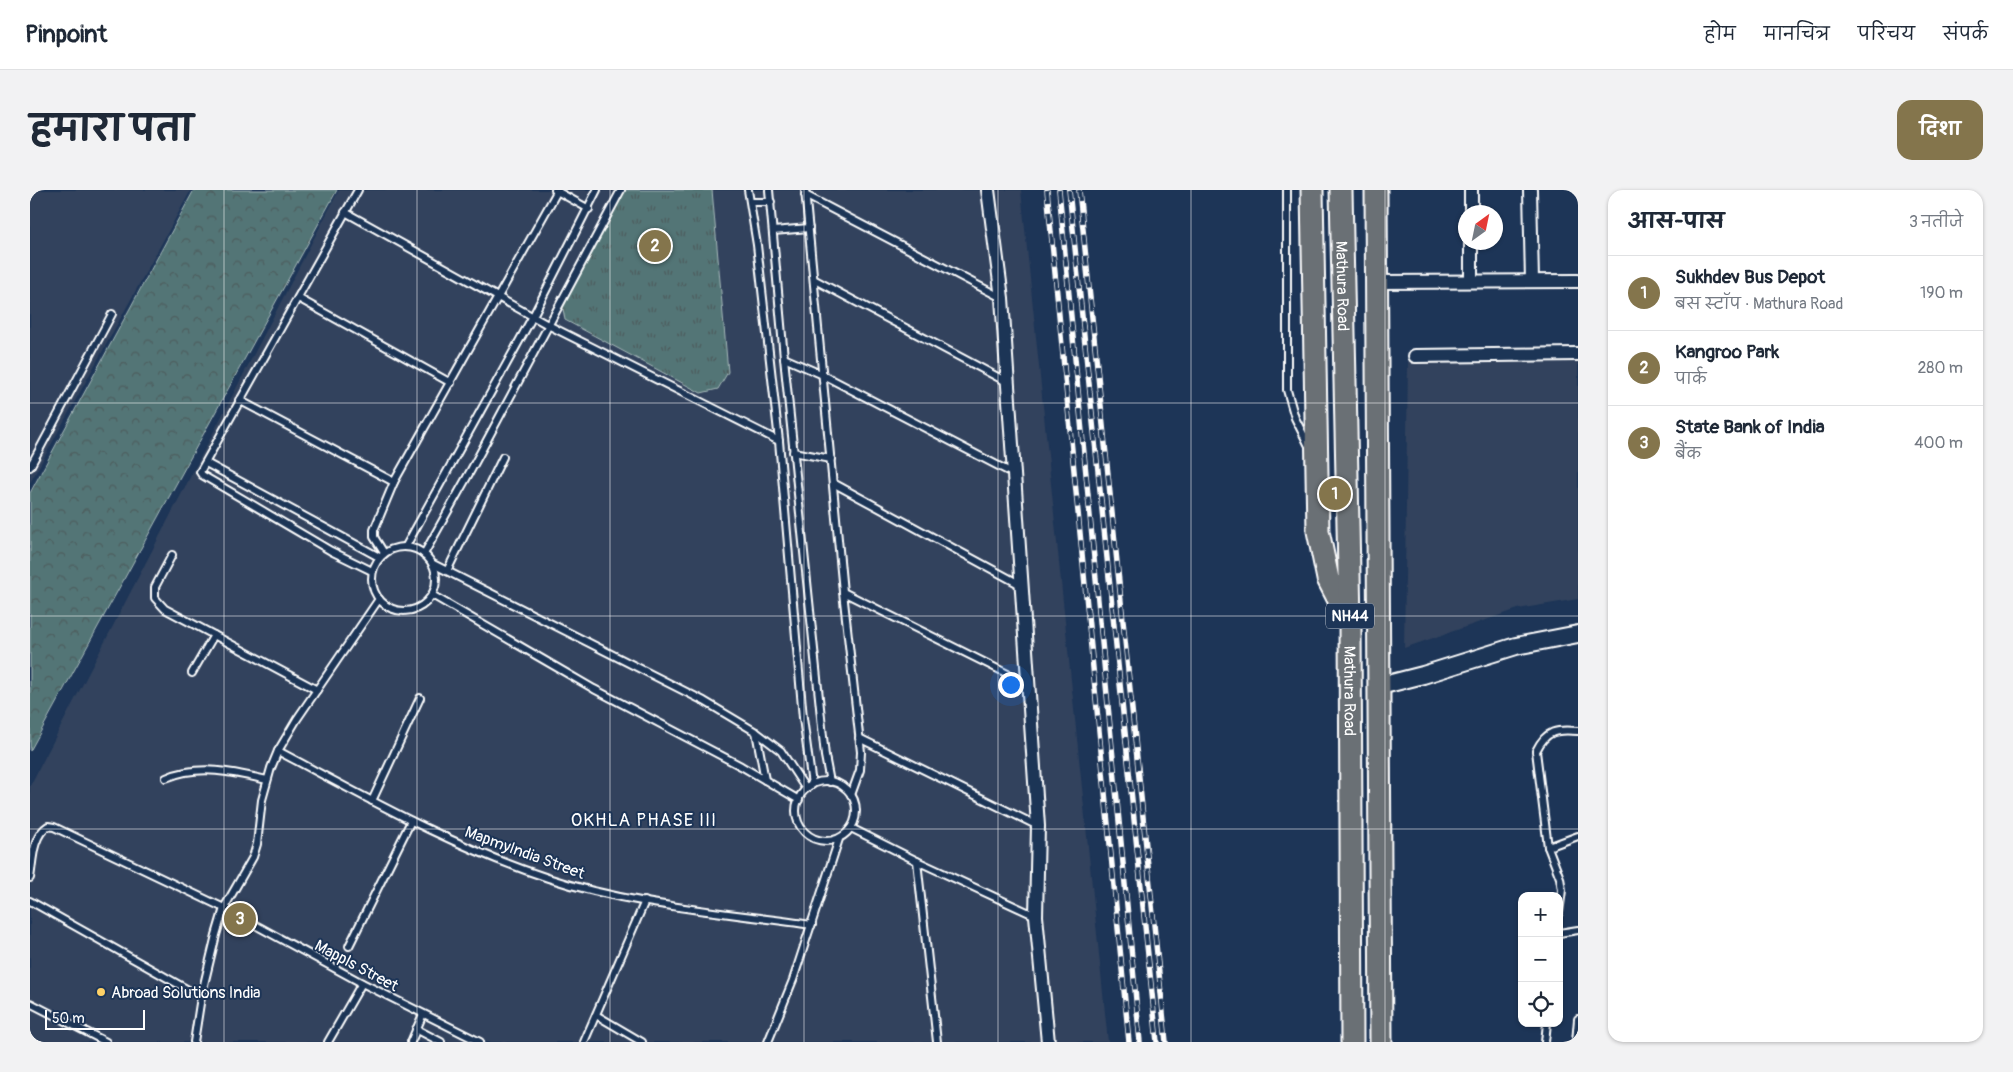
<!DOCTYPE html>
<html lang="hi">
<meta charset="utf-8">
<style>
:root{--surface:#fff;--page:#f2f2f3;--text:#1f2937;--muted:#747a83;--line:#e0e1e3;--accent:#84754c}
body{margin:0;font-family:Pangolin,"Playpen Sans Deva",sans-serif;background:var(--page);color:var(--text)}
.controls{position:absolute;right:15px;bottom:15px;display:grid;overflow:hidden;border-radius:10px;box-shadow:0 1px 4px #0004}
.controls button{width:45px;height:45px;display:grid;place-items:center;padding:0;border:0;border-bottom:1px solid var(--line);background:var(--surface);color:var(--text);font:25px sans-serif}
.compass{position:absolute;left:1428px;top:15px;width:45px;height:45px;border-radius:50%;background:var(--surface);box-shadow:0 1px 4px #0004;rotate:33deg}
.scale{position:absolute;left:15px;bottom:12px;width:100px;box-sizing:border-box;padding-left:5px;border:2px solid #fff;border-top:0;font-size:14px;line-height:18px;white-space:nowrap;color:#fff;-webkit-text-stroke:4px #1d3557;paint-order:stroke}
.you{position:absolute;left:980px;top:494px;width:18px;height:18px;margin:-12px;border:4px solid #fff;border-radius:50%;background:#1a73e8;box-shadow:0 0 0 8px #1a73e833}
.badge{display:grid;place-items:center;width:32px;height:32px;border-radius:50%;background:var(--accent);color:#fff;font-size:16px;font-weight:700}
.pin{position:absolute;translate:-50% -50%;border:2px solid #fff;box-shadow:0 1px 5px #0006}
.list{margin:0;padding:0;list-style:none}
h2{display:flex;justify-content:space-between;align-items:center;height:65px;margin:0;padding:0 20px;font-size:21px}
h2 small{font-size:16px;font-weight:400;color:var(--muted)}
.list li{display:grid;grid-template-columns:32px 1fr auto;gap:15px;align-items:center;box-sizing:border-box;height:75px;padding:0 20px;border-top:1px solid var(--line)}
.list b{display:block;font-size:19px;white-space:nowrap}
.list p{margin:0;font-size:16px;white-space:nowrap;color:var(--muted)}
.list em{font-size:16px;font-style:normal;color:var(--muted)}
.icon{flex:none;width:28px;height:28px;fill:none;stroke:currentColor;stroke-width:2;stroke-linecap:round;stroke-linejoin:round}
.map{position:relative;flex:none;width:1548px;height:852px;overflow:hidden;border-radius:15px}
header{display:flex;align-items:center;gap:30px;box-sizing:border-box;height:70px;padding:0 25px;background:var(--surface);border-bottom:1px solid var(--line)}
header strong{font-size:24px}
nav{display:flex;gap:28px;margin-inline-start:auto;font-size:18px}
.intro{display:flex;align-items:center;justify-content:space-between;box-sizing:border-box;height:120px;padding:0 30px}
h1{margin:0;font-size:35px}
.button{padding:12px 22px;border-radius:15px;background:var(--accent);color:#fff;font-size:18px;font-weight:700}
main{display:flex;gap:30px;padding:0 30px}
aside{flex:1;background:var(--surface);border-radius:15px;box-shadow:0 1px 4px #0004}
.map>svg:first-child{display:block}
.built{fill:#31425d}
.forest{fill:url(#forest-crowns);stroke:#a8baba}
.park{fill:url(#park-tufts);stroke:#a8baba}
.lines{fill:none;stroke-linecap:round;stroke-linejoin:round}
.service-casing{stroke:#fff;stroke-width:10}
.minor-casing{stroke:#fff;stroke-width:16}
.tertiary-casing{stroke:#fff;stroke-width:20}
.trunk-casing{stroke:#fff;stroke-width:25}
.service{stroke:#1d3557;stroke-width:6}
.minor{stroke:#1d3557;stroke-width:12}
.tertiary{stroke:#1d3557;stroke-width:16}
.trunk{stroke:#6b6f75;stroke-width:21}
.rail-casing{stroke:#fff;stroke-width:5.5}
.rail{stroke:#1d3557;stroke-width:4;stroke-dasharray:11;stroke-linecap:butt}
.grid{fill:none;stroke:#fff;stroke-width:1;stroke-opacity:0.55}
.poi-dot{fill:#ffd166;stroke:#1d3557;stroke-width:2}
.labels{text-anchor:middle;stroke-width:4;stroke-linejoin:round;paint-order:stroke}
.shield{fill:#1d3557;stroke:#bbc2cd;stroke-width:1}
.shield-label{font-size:15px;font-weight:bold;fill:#fff}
.street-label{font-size:16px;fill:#fff;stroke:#1d3557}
.poi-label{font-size:16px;fill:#fff;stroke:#1d3557;text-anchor:start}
.neighbourhood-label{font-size:18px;letter-spacing:1px;fill:#fff;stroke:#1d3557}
</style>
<header>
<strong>Pinpoint</strong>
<nav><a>होम</a><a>मानचित्र</a><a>परिचय</a><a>संपर्क</a></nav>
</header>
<div class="intro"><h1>हमारा पता</h1><a class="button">दिशा</a></div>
<main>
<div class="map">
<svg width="1548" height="852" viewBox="0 0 1548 852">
<defs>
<pattern id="forest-crowns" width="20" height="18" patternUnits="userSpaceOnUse" patternTransform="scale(1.25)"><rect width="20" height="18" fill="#527576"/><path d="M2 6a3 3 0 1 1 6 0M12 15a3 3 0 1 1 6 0" fill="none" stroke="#4e5c5d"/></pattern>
<pattern id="park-tufts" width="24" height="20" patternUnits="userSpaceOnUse" patternTransform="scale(1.25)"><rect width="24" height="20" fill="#527576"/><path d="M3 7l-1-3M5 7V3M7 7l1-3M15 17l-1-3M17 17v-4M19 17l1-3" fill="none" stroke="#4e5c5d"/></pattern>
</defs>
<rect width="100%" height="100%" fill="#1d3557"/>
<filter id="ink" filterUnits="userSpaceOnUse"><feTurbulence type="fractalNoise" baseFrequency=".02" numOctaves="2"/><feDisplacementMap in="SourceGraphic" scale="10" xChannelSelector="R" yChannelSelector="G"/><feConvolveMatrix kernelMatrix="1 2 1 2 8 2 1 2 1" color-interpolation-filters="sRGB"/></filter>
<g filter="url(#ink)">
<g class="built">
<polygon points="0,0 161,0 0,293"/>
<polygon points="309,0 991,0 1078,852 0,852 0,596"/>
<polygon points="1548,169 1548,409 1488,419 1374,458 1378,171"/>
</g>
<polygon class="forest" points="164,0 307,0 0,561 0,303"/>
<polygon class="park" points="595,0 682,0 698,182 688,199 671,203 535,130 532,113"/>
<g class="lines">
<defs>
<g id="service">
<polyline points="328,0 170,282 172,285 301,361 342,381"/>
<polyline points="525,0 559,19"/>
<polyline points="718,0 727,55 749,251 773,528 782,595"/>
<polyline points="739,0 754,168 795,566 800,592"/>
<polyline points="775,0 813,402 831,562 830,580 821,605"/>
<polyline points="1257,0 1257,200 1265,228 1279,256"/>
<polyline points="775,5 972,108"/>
<polyline points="721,12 741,12"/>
<polyline points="315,22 518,135 749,251"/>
<polyline points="743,41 779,38"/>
<polyline points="785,90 977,192"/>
<polyline points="268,108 421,193"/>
<polyline points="754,168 793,185 984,284"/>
<polyline points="209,210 364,292"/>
<polyline points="763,262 801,269"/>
<polyline points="176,273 349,367"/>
<polyline points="0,277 82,124"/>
<polyline points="803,293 991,395"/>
<polyline points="376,356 503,126 567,0"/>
<circle cx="374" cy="389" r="32"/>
<polyline points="354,363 344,347 344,340 364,292 528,0"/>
<polyline points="394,364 441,280 591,0"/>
<polyline points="142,365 125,397 125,408 135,419 287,500"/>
<polyline points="403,374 674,511 726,542 751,561 776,599"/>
<polyline points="417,381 473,267"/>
<polyline points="813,402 998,494"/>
<polyline points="402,405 564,499 711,576 769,610"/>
<polyline points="162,483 184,445"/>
<polyline points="726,542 735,590"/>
<polyline points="829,548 1008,636"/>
<path d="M248,561C337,608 423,657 518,688C602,716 694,722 782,735"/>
<path d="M136,588C169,574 203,582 237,590"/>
<circle cx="796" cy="621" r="30"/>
<polyline points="342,611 390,508"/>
<polyline points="821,638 887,671 1006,726"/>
<polyline points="1518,657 1548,646"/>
<polyline points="887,671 907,852"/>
<path d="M0,688C3,671 2,646 18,636L24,637L194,718L332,793L450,852"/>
<polyline points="0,711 171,807"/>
<path d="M1529,723L1532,700L1530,688L1518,657L1506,561C1516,540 1527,539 1548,541"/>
<polyline points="1529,743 1548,740"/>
<polyline points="319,756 381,631"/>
<polyline points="0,813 76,852"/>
<polyline points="566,825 612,852"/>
<polyline points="386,839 411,852"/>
<polyline points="164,852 171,807 186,745 194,718 223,667 227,654 232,610 241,578 248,561 267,529 349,409"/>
<polyline points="298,852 332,793"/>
<polyline points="381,852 393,824"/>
<polyline points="554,852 615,711"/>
<polyline points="738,852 763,790 809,649"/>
<polyline points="1515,852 1517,833"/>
<polyline points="1546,852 1548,829"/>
</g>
<g id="minor">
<polyline points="958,0 972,108 1008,636 1006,726 1018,852"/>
<polyline points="1441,0 1441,22"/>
<polyline points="1500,0 1502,91"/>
<polyline points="1441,91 1441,52"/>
<polyline points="1347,92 1548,91"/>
<polyline points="1385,166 1548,164"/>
</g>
<polyline id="tertiary" points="1350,496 1393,485 1486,456 1548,444"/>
<g id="trunk">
<polyline points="1282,0 1288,341 1298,389 1317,426"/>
<path id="s1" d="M1311,0L1320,431L1322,852"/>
<polyline points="1346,0 1351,852"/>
</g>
</defs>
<use href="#service" class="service-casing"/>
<use href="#minor" class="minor-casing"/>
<use href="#tertiary" class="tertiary-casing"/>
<use href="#trunk" class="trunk-casing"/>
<use href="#service" class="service"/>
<use href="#minor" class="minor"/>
<use href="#tertiary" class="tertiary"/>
<use href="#trunk" class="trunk"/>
<defs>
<g id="rail">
<polyline points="1017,0 1099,852"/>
<polyline points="1029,0 1110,852"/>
<polyline points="1039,0 1127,852"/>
<polyline points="1049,0 1136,852"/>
</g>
</defs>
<use href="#rail" class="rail-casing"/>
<use href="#rail" class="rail"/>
</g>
</g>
<path class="grid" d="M194,0V852M387,0V852M580,0V852M774,0V852M968,0V852M1161,0V852M1355,0V852M0,213H1548M0,426H1548M0,639H1548"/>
<circle class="poi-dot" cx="71" cy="802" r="5"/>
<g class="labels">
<rect class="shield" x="1296" y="413.5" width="48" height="25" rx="4"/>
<g class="shield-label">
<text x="1320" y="431">NH44</text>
</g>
<g class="street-label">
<text dy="6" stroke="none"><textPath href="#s1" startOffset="96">Mathura Road</textPath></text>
<text dy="6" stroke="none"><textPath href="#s1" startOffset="501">Mathura Road</textPath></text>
<text transform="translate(495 662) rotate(20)" y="6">MapmyIndia Street</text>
<text transform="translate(327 775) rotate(28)" y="6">Mappls Street</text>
</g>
<g class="poi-label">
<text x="81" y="808">Abroad Solutions India</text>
</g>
<g class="neighbourhood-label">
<text x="614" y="636">OKHLA PHASE III</text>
</g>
</g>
</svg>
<div class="controls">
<button>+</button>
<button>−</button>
<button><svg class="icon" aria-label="locate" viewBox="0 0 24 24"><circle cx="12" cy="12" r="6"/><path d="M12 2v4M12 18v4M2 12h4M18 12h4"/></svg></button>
</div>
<svg class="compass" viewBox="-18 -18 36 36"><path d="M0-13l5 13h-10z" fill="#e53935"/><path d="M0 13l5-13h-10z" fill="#747a83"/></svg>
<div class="scale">50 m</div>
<div class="you"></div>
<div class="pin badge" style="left:1305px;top:304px">1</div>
<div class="pin badge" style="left:625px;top:56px">2</div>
<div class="pin badge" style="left:210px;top:729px">3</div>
</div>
<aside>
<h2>आस-पास<small>3 नतीजे</small></h2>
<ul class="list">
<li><span class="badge">1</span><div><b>Sukhdev Bus Depot</b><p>बस स्टॉप · Mathura Road</p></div><em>190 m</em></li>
<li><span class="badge">2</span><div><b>Kangroo Park</b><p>पार्क</p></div><em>280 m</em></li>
<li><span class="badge">3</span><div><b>State Bank of India</b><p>बैंक</p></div><em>400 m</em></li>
</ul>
</aside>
</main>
